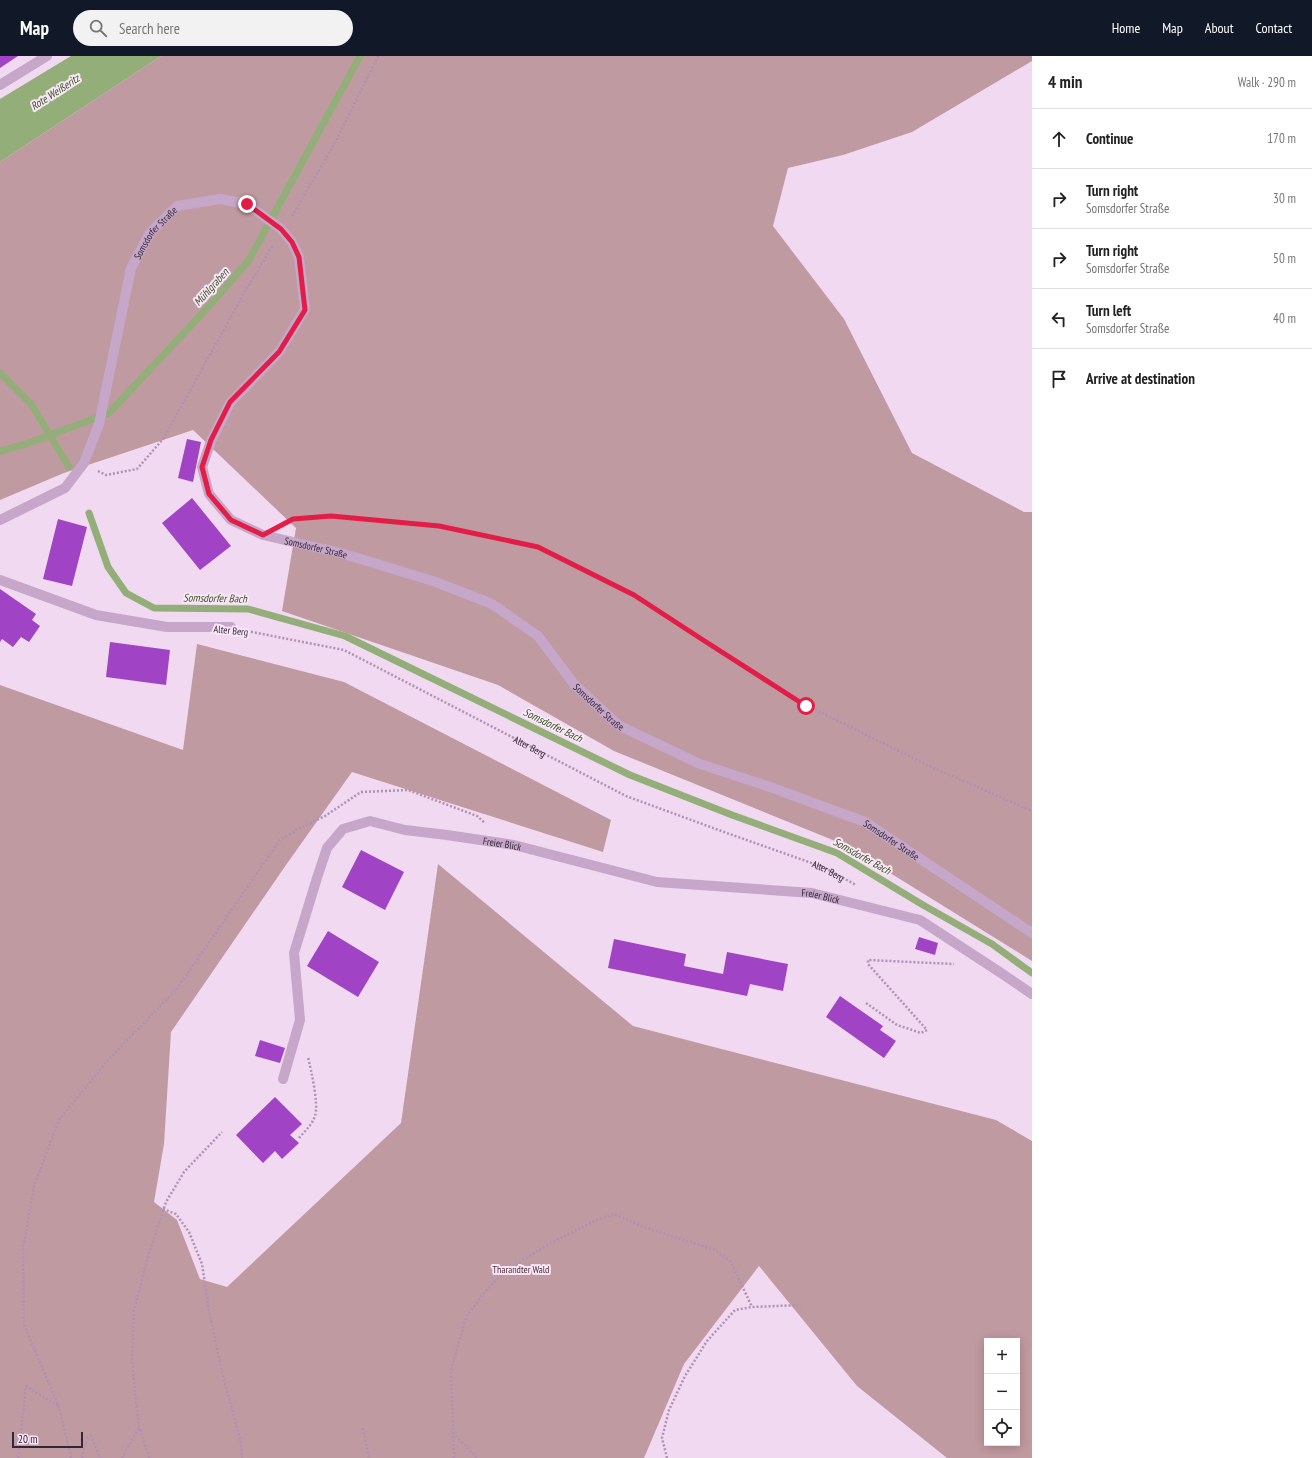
<!DOCTYPE html>
<meta charset="utf-8">
<style>
:root{--surface:#fff;--page:#f2f2f2;--text:#222;--muted:#767676;--line:#e0e0e0;--accent:#111827}
body{margin:0;font-family:"PT Sans Narrow",sans-serif;background:var(--page);color:var(--text)}
.controls{position:absolute;right:12px;bottom:12px;display:grid;overflow:hidden;border-radius:0px;box-shadow:0 2px 10px #0003}
.controls button{width:36px;height:36px;display:grid;place-items:center;padding:0;border:0;border-bottom:1px solid var(--line);background:var(--surface);color:var(--text);font:20px sans-serif}
.scale{position:absolute;left:12px;bottom:10px;width:71px;box-sizing:border-box;padding-left:4px;border:2px solid #322735;border-top:0;font-size:11px;line-height:14px;white-space:nowrap;color:#322735;-webkit-text-stroke:3px #f9e6f9;paint-order:stroke}
.stop{position:absolute;width:12px;height:12px;margin:-9px;border:3px solid #e11d48;border-radius:50%;background:#fff}
.stop.end{background:#e11d48;border-color:#fff;box-shadow:0 1px 4px #0008}
.list{margin:0;padding:0;list-style:none}
h2{display:flex;justify-content:space-between;align-items:center;height:52px;margin:0;padding:0 16px;font-size:17px}
h2 small{font-size:13px;font-weight:400;color:var(--muted)}
.list li{display:grid;grid-template-columns:26px 1fr auto;gap:12px;align-items:center;box-sizing:border-box;height:60px;padding:0 16px;border-top:1px solid var(--line)}
.list b{display:block;font-size:15px;white-space:nowrap}
.list p{margin:0;font-size:13px;white-space:nowrap;color:var(--muted)}
.list em{font-size:13px;font-style:normal;color:var(--muted)}
.icon{flex:none;width:22px;height:22px;fill:none;stroke:currentColor;stroke-width:2;stroke-linecap:round;stroke-linejoin:round}
.map{position:relative;flex:none;width:1032px;height:1402px;overflow:hidden}
header{display:flex;align-items:center;gap:24px;box-sizing:border-box;height:56px;padding:0 20px;background:var(--accent);color:#fff}
header strong{font-size:19px}
nav{display:flex;gap:22px;margin-inline-start:auto;font-size:14px}
.search{width:280px;height:36px;background:var(--page);display:flex;align-items:center;gap:10px;box-sizing:border-box;padding:0 14px;border-radius:22px;color:var(--muted);font-size:15px}
main{display:flex}
aside{flex:1;background:var(--surface)}
.map>svg:first-child{display:block}
.green{fill:#c09aa1;fill-rule:evenodd}
.water{fill:#93ae79}
.lines{fill:none;stroke-linecap:round;stroke-linejoin:round}
.stream{stroke:#93ae79;stroke-width:7}
.building{fill:#a044c5}
.path{stroke:#b190b5;stroke-width:2.5;stroke-dasharray:2 2;stroke-linecap:butt}
.minor{stroke:#c6a6c9;stroke-width:10}
.minor-bridge{stroke:#c6a6c9;stroke-width:10}
.route{stroke:#e11d48;stroke-width:5}
.labels{text-anchor:middle;stroke-width:4;stroke-linejoin:round;paint-order:stroke}
.street-label{font-size:10px;fill:#322735;stroke:#f9e6f9}
.park-label{font-size:10px;fill:#532b31;stroke:#f9e6f9}
.water-label{font-size:11px;font-style:italic;fill:#37561d;stroke:#f9e6f9}
</style>
<header>
<strong>Map</strong>
<div class="search"><svg class="icon" aria-label="search" viewBox="0 0 24 24"><circle cx="10" cy="10" r="6"/><path d="M15 15l6 6"/></svg>Search here</div>
<nav><a>Home</a><a>Map</a><a>About</a><a>Contact</a></nav>
</header>
<main>
<div class="map">
<svg width="1032" height="1402" viewBox="0 0 1032 1402">
<rect width="100%" height="100%" fill="#f1daf1"/>
<g class="green">
<polygon points="161,0 1032,0 1032,5 912,76 843,99 788,112 773,170 844,263 912,397 1024,456 1032,456 1032,905 845,789 614,695 498,629 282,555 296,472 193,374 64,417 0,444 0,106"/>
<path d="M197,588L344,626L611,764L603,796L352,716L286,809L171,976L164,1088L154,1146L177,1164L200,1223L227,1231L401,1067L438,808L633,970L996,1064L1032,1085V1402H947L857,1330L759,1210L684,1308L644,1402H0V629L183,694ZM987,1285H1017V1387H987Z"/>
</g>
<polygon class="water" points="71,0 161,0 0,106 0,43"/>
<g class="lines">
<g class="stream">
<polyline points="0,317 31,348 69,411"/>
<polyline points="0,395 26,388 109,357 211,248 249,204 360,0"/>
<polyline points="89,457 108,511 126,537 154,552 248,553 345,580 630,719 732,759 837,797 923,849 992,888 1032,917"/>
</g>
</g>
<g class="building">
<polygon points="0,0 18,0 0,12"/>
<polygon points="187,383 201,386 193,426 178,422"/>
<polygon points="192,442 231,490 200,514 162,467"/>
<polygon points="58,463 87,471 72,530 43,523"/>
<polygon points="0,533 36,558 32,564 40,570 29,586 21,581 13,591 2,583 0,586"/>
<polygon points="110,586 170,594 166,629 106,621"/>
<polygon points="361,794 404,816 385,854 342,831"/>
<polygon points="328,875 379,906 358,941 307,910"/>
<polygon points="919,881 938,887 935,899 915,893"/>
<polygon points="614,883 686,898 684,910 723,918 727,896 788,908 783,935 750,928 747,940 608,912"/>
<polygon points="840,940 883,970 880,974 896,985 884,1002 826,961"/>
<polygon points="260,984 285,992 280,1007 255,1000"/>
<polygon points="275,1041 302,1068 290,1079 299,1087 282,1103 275,1095 263,1107 236,1079"/>
</g>
<g class="lines">
<g class="path">
<polyline points="292,160 336,85 378,0"/>
<polyline points="98,415 106,419 137,413 163,383 242,241 273,189"/>
<polyline points="287,466 293,463 331,460 439,470 538,491 634,539 703,585 806,649 927,709 1032,755"/>
<path id="s1" d="M247,575L344,594L626,740L724,776L823,811L856,829"/>
<polyline points="866,947 897,969 921,977 927,974 868,908 868,904 954,908"/>
<path d="M299,1082C305,1075 312,1069 315,1060C319,1048 311,1014 308,1001"/>
<polyline points="163,1153 176,1158 189,1176 202,1208 209,1254 222,1316 241,1387 242,1402"/>
<polyline points="363,1372 369,1402"/>
<polyline points="453,1377 477,1402"/>
<polyline points="18,1402 26,1330 58,1350"/>
<polyline points="71,1402 59,1351 24,1269 23,1193 34,1130 59,1064 108,1004 176,934 280,784 296,774 325,760 361,736 408,734 477,760 485,767"/>
<polyline points="82,1402 87,1382 91,1380 100,1402"/>
<polyline points="122,1402 139,1371"/>
<polyline points="149,1402 139,1370 135,1336 132,1302 134,1254 148,1200 166,1146 184,1116 222,1076"/>
<polyline points="454,1402 451,1314 466,1261 484,1237 505,1215 549,1188 594,1165 614,1158 644,1171 715,1194 731,1206 752,1251"/>
<polyline points="667,1402 662,1382 669,1354 685,1320 707,1285 735,1254 752,1251 801,1249"/>
</g>
<g class="minor">
<polyline points="0,29 47,0"/>
<path id="s2" d="M299,201L305,253L279,296L230,347L211,385L202,411L209,438L231,464L263,479L341,497L436,526L492,548L538,580L574,628L618,669L700,708L773,732L865,766L1032,877"/>
<path id="s3" d="M0,464L65,432L84,407L99,368L131,212L150,177L177,150L220,143"/>
<polyline points="0,524 96,559 167,571 231,571"/>
<path id="s4" d="M283,1023L300,964L294,897L317,822L327,792L343,773L370,765L405,774L447,779L514,789L657,826L812,837L920,864L1001,917L1032,938"/>
</g>
<polyline class="minor-bridge" points="220,143 247,148 281,173 292,186 299,201"/>
</g>
<g class="lines">
<polyline class="route" points="247,148 281,173 292,186 299,201 305,254 279,296 230,346 211,384 202,411 209,438 231,464 263,479 293,463 331,460 439,470 538,491 634,539 703,584 806,650"/>
</g>
<g class="labels">
<g class="street-label">
<text dy="4" stroke="none"><textPath href="#s3" startOffset="348">Somsdorfer Straße</textPath></text>
<text dy="4" stroke="none"><textPath href="#s2" startOffset="395">Somsdorfer Straße</textPath></text>
<text transform="translate(231 574) rotate(6)" y="4">Alter Berg</text>
<text dy="4" stroke="none"><textPath href="#s2" startOffset="730">Somsdorfer Straße</textPath></text>
<text dy="4" stroke="none"><textPath href="#s1" startOffset="308">Alter Berg</textPath></text>
<text dy="4" stroke="none"><textPath href="#s2" startOffset="1054">Somsdorfer Straße</textPath></text>
<text dy="4" stroke="none"><textPath href="#s4" startOffset="426">Freier Blick</textPath></text>
<text dy="4" stroke="none"><textPath href="#s1" startOffset="632">Alter Berg</textPath></text>
<text dy="4" stroke="none"><textPath href="#s4" startOffset="750">Freier Blick</textPath></text>
</g>
<g class="park-label">
<text x="521" y="1217">Tharandter Wald</text>
</g>
<g class="water-label">
<text transform="translate(55 36) rotate(-33)" y="4">Rote Weißeritz</text>
<text transform="translate(211 231) rotate(-48)" y="4">Mühlgraben</text>
<text transform="translate(215 542) rotate(1)" y="4">Somsdorfer Bach</text>
<text transform="translate(553 669) rotate(26)" y="4">Somsdorfer Bach</text>
<text transform="translate(862 800) rotate(29)" y="4">Somsdorfer Bach</text>
</g>
</g>
</svg>
<div class="controls">
<button>+</button>
<button>−</button>
<button><svg class="icon" aria-label="locate" viewBox="0 0 24 24"><circle cx="12" cy="12" r="6"/><path d="M12 2v4M12 18v4M2 12h4M18 12h4"/></svg></button>
</div>
<div class="scale">20 m</div>
<div class="stop" style="left:806px;top:650px"></div>
<div class="stop end" style="left:247px;top:148px"></div>
</div>
<aside>
<h2>4 min<small>Walk · 290 m</small></h2>
<ul class="list">
<li><svg class="icon" aria-label="ahead" viewBox="0 0 24 24"><path d="M12 20V5M6 11l6-6 6 6"/></svg><div><b>Continue</b></div><em>170 m</em></li>
<li><svg class="icon" aria-label="right" viewBox="0 0 24 24"><path d="M7 20v-9h11M14 6l5 5-5 5"/></svg><div><b>Turn right</b><p>Somsdorfer Straße</p></div><em>30 m</em></li>
<li><svg class="icon" aria-label="right" viewBox="0 0 24 24"><path d="M7 20v-9h11M14 6l5 5-5 5"/></svg><div><b>Turn right</b><p>Somsdorfer Straße</p></div><em>50 m</em></li>
<li><svg class="icon" aria-label="left" viewBox="0 0 24 24"><path d="M17 20v-9H6M10 6l-5 5 5 5"/></svg><div><b>Turn left</b><p>Somsdorfer Straße</p></div><em>40 m</em></li>
<li><svg class="icon" aria-label="arrive" viewBox="0 0 24 24"><path d="M6 21V4h12l-3 4 3 4H6"/></svg><div><b>Arrive at destination</b></div></li>
</ul>
</aside>
</main>
